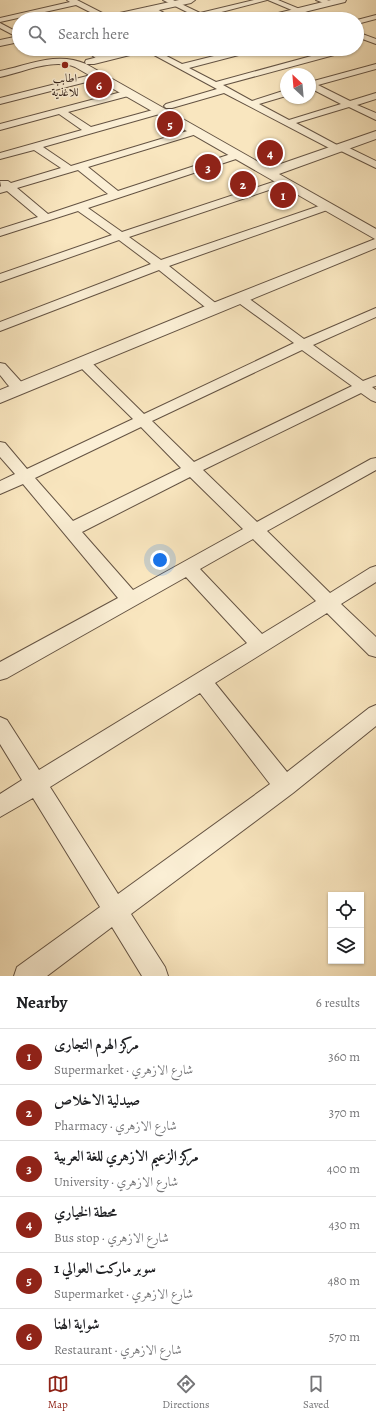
<!DOCTYPE html>
<meta charset="utf-8">
<style>
:root{--surface:#fff;--page:#f2f2f2;--text:#202124;--muted:#757577;--line:#e0e0e0;--accent:#8f2418}
body{margin:0;font-family:Alegreya,Amiri,serif;background:var(--page);color:var(--text)}
.controls{position:absolute;right:12px;bottom:12px;display:grid;overflow:hidden;border-radius:0px;box-shadow:0 1px 3px #0004}
.controls button{width:36px;height:36px;display:grid;place-items:center;padding:0;border:0;border-bottom:1px solid var(--line);background:var(--surface);color:var(--text);font:20px sans-serif}
.compass{position:absolute;left:280px;top:68px;width:36px;height:36px;border-radius:50%;background:var(--surface);box-shadow:0 1px 3px #0004;rotate:334deg}
.you{position:absolute;left:160px;top:560px;width:14px;height:14px;margin:-10px;border:3px solid #fff;border-radius:50%;background:#1a73e8;box-shadow:0 0 0 6px #1a73e833}
.badge{display:grid;place-items:center;width:26px;height:26px;border-radius:50%;background:var(--accent);color:#fff;font-size:13px;font-weight:700}
.pin{position:absolute;translate:-50% -50%;border:2px solid #fff;box-shadow:0 1px 4px #0006}
.list{margin:0;padding:0;list-style:none}
h2{display:flex;justify-content:space-between;align-items:center;height:52px;margin:0;padding:0 16px;font-size:17px}
h2 small{font-size:13px;font-weight:400;color:var(--muted)}
.list li{display:grid;grid-template-columns:26px 1fr auto;gap:12px;align-items:center;box-sizing:border-box;height:56px;padding:0 16px;border-top:1px solid var(--line)}
.list b{display:block;font-size:15px;white-space:nowrap}
.list p{margin:0;font-size:13px;white-space:nowrap;color:var(--muted)}
.list em{font-size:13px;font-style:normal;color:var(--muted)}
.icon{flex:none;width:22px;height:22px;fill:none;stroke:currentColor;stroke-width:2;stroke-linecap:round;stroke-linejoin:round}
.map{position:relative;flex:none;width:376px;height:976px;overflow:hidden}
.search{position:absolute;background:var(--surface);box-shadow:0 1px 3px #0004;left:12px;right:12px;top:12px;height:44px;display:flex;align-items:center;gap:10px;box-sizing:border-box;padding:0 14px;border-radius:22px;color:var(--muted);font-size:15px}
.sheet{height:388px;background:var(--surface)}
nav{display:flex;justify-content:space-around;align-items:center;box-sizing:border-box;height:56px;border-top:1px solid var(--line);background:var(--surface);font-size:11px;color:var(--muted)}
nav a{display:grid;justify-items:center;gap:2px}
nav .on{color:var(--accent)}
.map>svg:first-child{display:block}
.lines{fill:none;stroke-linecap:round;stroke-linejoin:round}
.minor-casing{stroke:#645343;stroke-width:2}
.tertiary-casing{stroke:#645343;stroke-width:2}
.minor{fill:#fbefd5;fill-rule:evenodd}
.tertiary{fill:#fbefd5;fill-rule:evenodd}
.poi-dot{fill:#8f2418;stroke:#fbefd5;stroke-width:1.5}
.labels{text-anchor:middle;stroke-width:3;stroke-linejoin:round;paint-order:stroke}
.far-poi-label{font-size:12px;fill:#33221a;stroke:#fbefd5}
</style>
<div class="map">
<svg width="376" height="976" viewBox="0 0 376 976">
<rect width="100%" height="100%" fill="#f9e6bf"/>
<filter id="stains"><feTurbulence type="fractalNoise" baseFrequency=".005" numOctaves="4"/><feColorMatrix values="0 0 0 0 .2 0 0 0 0 .09 0 0 0 0 .02 0 0 0 .5 -.17"/></filter>
<radialGradient id="worn" r=".72"><stop offset=".6" stop-color="#630" stop-opacity="0"/><stop offset="1" stop-color="#630" stop-opacity=".3"/></radialGradient>
<g class="lines">
<defs>
<g id="minor">
<polygon points="67,0 77,0 112,18 104,19 76,5 0,22 0,18 70,2"/>
<polygon points="163,0 173,0 200,13 254,0 267,0 206,16 211,19 201,19"/>
<polygon points="268,0 278,0 324,19 313,19"/>
<polygon points="316,0 327,0 333,3 329,5"/>
<polygon points="147,7 153,7 175,19 165,19 147,11"/>
<polygon points="123,13 129,13 139,19 129,19 123,17"/>
<polygon points="376,15 376,19 357,24 357,20"/>
<polygon points="0,23 19,33 19,38 0,28"/>
<polygon points="357,32 376,39 376,44 357,37"/>
<polygon points="83,49 93,49 107,59 106,61 100,61"/>
<polygon points="143,49 153,49 182,64 242,49 255,49 254,51 189,68 216,82 337,49 350,49 349,51 223,85 252,101 286,90 286,96 259,104 289,120 341,104 310,88 310,82 376,64 376,69 318,85 350,101 376,93 376,99 357,105 376,113 376,120 349,107 296,123 337,145 343,145 376,161 376,168 339,150 333,150 224,93 172,108 166,108 164,106 166,104 217,89"/>
<polygon points="99,73 103,76 102,78 0,104 0,98"/>
<path d="M129,90L132,91L133,93L132,95L68,112L91,127L160,108L165,111L163,113L43,147L71,166L194,129H200L202,131L200,133L88,167L118,191L234,153H242L243,155L242,157L88,208L122,232L279,180H287L288,182L287,184L129,237L161,260L322,205H330L331,207L330,209L169,266L218,305L220,308L218,311H210L159,270L0,331V322L151,264L119,240L0,282V274L112,235L78,211L0,236V229L38,217L7,191L0,193V187L1,186L0,181H8L11,183L61,168L34,150L0,159V153L82,130L59,114L0,130V124ZM78,170L108,194L48,214L17,188Z"/>
<path d="M240,294L244,295L304,339L376,308V317L313,345L363,381L376,376V386L372,387L376,390V402L371,400L361,393L203,470L257,522L371,459L376,458V470L267,531L330,593L370,568L376,566V582L341,604L376,637V657L369,655L327,613L215,683L287,772L369,708L376,705V726L293,793L131,914L165,967L168,976H142L112,927L47,976H14L17,967L100,907L33,798L0,817V794L22,780L0,744V717L7,720L39,770L247,643L186,577L7,678L0,680V662L118,598L23,484L0,494V481L15,474L0,457V442L5,443L27,469L133,419L79,366L77,363L79,360L84,359L89,360L144,414L294,343L236,301L234,298L236,295ZM302,350L352,386L194,462L152,421ZM141,427L181,468L73,521L35,478ZM190,477L243,529L133,590L82,532ZM253,539L316,601L262,634L200,569ZM200,693L270,784L118,894L50,787Z"/>
<path d="M0,363L5,364L25,386L27,389L25,392C13,395 7,383 0,375Z"/>
</g>
<g id="tertiary">
<polygon points="179,0 195,0 191,3 118,19 101,19 106,16"/>
<polygon points="331,0 346,0 345,2 276,19 260,19 262,17"/>
<polygon points="19,36 19,42 0,46 0,40"/>
<path d="M130,49H147L146,51L94,64H86L269,168L376,131V139L279,174L376,229V248L0,403V390L208,305L375,239L75,67C52,58 24,72 0,77V71C29,65 57,51 86,64L85,62L86,60Z"/>
</g>
</defs>
<use href="#minor" class="minor-casing"/>
<use href="#tertiary" class="tertiary-casing"/>
<use href="#minor" class="minor"/>
<use href="#tertiary" class="tertiary"/>
</g>
<circle class="poi-dot" cx="65" cy="65" r="4"/>
<g class="labels">
<g class="far-poi-label">
<text x="65" y="82">اطابب<tspan x="65" dy="14">للاغذية</tspan></text>
</g>
</g>
<rect width="100%" height="100%" filter="url(#stains)"/>
<rect width="100%" height="100%" fill="url(#worn)"/>
</svg>
<div class="controls">
<button><svg class="icon" aria-label="locate" viewBox="0 0 24 24"><circle cx="12" cy="12" r="6"/><path d="M12 2v4M12 18v4M2 12h4M18 12h4"/></svg></button>
<button><svg class="icon" aria-label="layers" viewBox="0 0 24 24"><path d="M12 4l9 5-9 5-9-5zM3 14l9 5 9-5"/></svg></button>
</div>
<svg class="compass" viewBox="-18 -18 36 36"><path d="M0-13l5 13h-10z" fill="#e53935"/><path d="M0 13l5-13h-10z" fill="#757577"/></svg>
<div class="you"></div>
<div class="pin badge" style="left:283px;top:195px">1</div>
<div class="pin badge" style="left:243px;top:184px">2</div>
<div class="pin badge" style="left:208px;top:167px">3</div>
<div class="pin badge" style="left:270px;top:153px">4</div>
<div class="pin badge" style="left:170px;top:124px">5</div>
<div class="pin badge" style="left:99px;top:85px">6</div>
<div class="search"><svg class="icon" aria-label="search" viewBox="0 0 24 24"><circle cx="10" cy="10" r="6"/><path d="M15 15l6 6"/></svg>Search here</div>
</div>
<section class="sheet">
<h2>Nearby<small>6 results</small></h2>
<ul class="list">
<li><span class="badge">1</span><div><b>مركز الهرم التجارى</b><p>Supermarket · شارع الازهري</p></div><em>360 m</em></li>
<li><span class="badge">2</span><div><b>صيدلية الاخلاص</b><p>Pharmacy · شارع الازهري</p></div><em>370 m</em></li>
<li><span class="badge">3</span><div><b>مركز الزعيم الازهري للغة العربية</b><p>University · شارع الازهري</p></div><em>400 m</em></li>
<li><span class="badge">4</span><div><b>محطة الخياري</b><p>Bus stop · شارع الازهري</p></div><em>430 m</em></li>
<li><span class="badge">5</span><div><b>سوبر ماركت العوالي 1</b><p>Supermarket · شارع الازهري</p></div><em>480 m</em></li>
<li><span class="badge">6</span><div><b>شواية الهنا</b><p>Restaurant · شارع الازهري</p></div><em>570 m</em></li>
</ul>
</section>
<nav>
<a class="on"><svg class="icon" aria-label="map" viewBox="0 0 24 24"><path d="M3 6l6-2 6 2 6-2v14l-6 2-6-2-6 2zM9 4v14M15 6v14"/></svg>Map</a>
<a><svg class="icon" aria-label="directions" viewBox="0 0 24 24"><path d="M12 3l9 9-9 9-9-9zM9 14v-3h6M13 9l2 2-2 2"/></svg>Directions</a>
<a><svg class="icon" aria-label="saved" viewBox="0 0 24 24"><path d="M7 4h10v16l-5-4-5 4z"/></svg>Saved</a>
</nav>
